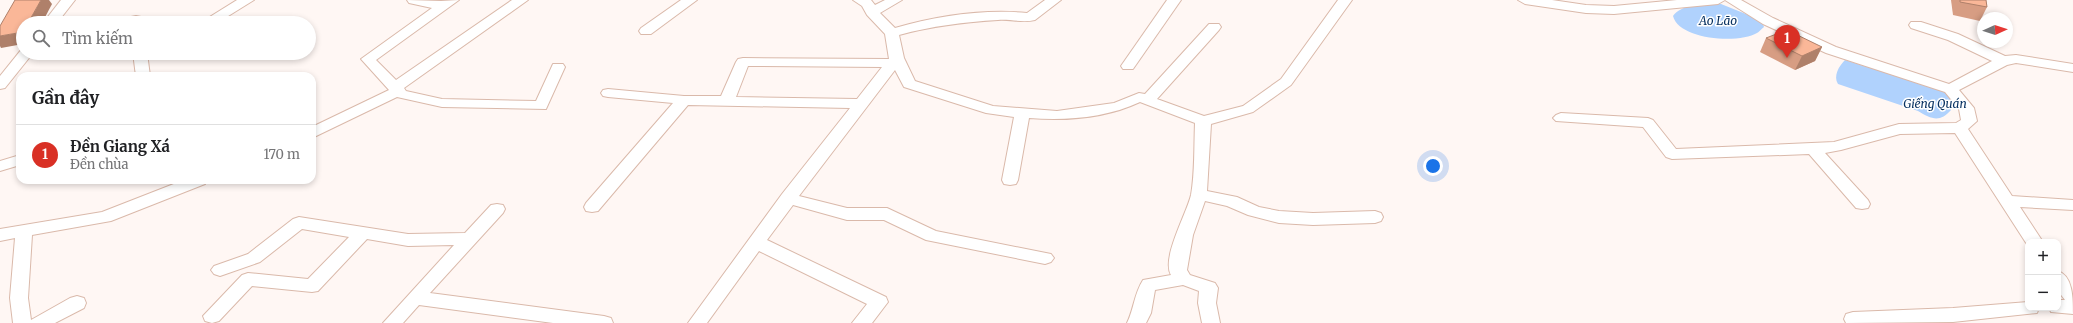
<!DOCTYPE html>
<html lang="vi">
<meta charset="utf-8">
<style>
:root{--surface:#fff;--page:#f2f2f2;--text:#202124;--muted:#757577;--line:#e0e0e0;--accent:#d93025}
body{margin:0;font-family:Merriweather,serif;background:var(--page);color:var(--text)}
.controls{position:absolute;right:12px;bottom:12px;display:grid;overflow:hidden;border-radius:8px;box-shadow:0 2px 6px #0003}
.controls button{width:36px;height:36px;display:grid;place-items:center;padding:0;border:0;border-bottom:1px solid var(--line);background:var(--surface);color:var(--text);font:20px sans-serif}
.compass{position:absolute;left:1977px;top:12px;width:36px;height:36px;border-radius:50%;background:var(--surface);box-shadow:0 2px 6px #0003;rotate:87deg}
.you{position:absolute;left:1433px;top:166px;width:14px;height:14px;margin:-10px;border:3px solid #fff;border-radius:50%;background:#1a73e8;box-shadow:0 0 0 6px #1a73e833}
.badge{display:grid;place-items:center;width:26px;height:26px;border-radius:50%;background:var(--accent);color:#fff;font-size:13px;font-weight:700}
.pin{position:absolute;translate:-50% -33px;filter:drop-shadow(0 1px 2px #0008)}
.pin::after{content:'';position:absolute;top:21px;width:14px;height:12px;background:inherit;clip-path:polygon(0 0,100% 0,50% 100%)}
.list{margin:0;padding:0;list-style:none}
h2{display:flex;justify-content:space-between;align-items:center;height:52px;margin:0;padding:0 16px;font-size:17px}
h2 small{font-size:13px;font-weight:400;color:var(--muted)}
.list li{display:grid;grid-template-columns:26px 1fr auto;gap:12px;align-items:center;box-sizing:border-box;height:60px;padding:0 16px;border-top:1px solid var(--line)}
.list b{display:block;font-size:15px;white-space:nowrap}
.list p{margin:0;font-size:13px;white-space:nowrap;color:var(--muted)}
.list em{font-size:13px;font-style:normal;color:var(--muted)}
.icon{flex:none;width:22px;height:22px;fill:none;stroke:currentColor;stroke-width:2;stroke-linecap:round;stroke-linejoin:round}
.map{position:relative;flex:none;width:2073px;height:323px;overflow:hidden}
.search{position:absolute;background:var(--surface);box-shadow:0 2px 6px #0003;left:16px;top:16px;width:300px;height:44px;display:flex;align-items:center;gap:10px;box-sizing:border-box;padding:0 14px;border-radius:22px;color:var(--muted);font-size:15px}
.panel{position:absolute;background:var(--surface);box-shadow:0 2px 6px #0003;left:16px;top:72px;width:300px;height:112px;border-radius:12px}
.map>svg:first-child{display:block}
.water{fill:#b0d2fd}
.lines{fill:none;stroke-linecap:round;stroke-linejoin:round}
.street-casing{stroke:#dab9aa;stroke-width:2}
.street{fill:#fff;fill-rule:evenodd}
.wall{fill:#d79d83}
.shaded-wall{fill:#af806a}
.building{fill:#fab798;stroke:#af806a}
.labels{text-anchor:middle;stroke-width:3;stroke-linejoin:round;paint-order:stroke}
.water-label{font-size:12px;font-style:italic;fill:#083262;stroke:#fff}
</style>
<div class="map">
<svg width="2073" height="323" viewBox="0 0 2073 323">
<rect width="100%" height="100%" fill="#fff7f4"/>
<g class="water">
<path d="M1721,4L1756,18L1763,24L1764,27C1761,29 1759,32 1757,33C1739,44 1679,40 1673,16C1682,3 1707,4 1721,4Z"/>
<path d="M1845,60L1944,91L1950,98L1951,110C1940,123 1931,119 1918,111L1838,84C1833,76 1839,66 1845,60Z"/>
</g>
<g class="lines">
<defs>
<g id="street">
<polygon points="61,0 75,0 57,23 43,23"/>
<polygon points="237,0 254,0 217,23 200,23"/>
<polygon points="407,0 441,1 459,0 376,60 396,80 512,0 528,0 404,88 406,91 442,99 536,101 553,64 563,64 565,67 546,109 442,107 397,97 312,138 312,127 389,90 361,59 432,8 409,3"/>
<polygon points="681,0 697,0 651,34 641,34 639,31 641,28"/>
<path d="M853,0H871L875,5L885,0H902L880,13L895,28C937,16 983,9 1027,13L1045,0H1061L1035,20C1023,23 1010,19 998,20C964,22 932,26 899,35L904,58L915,81L993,106L1057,111L1114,103L1139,93L1145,94L1209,24H1219L1221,27L1219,30L1157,99L1204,116L1243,106L1281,79L1338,0H1352L1291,85L1253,112L1211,124L1207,191L1237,197L1259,207L1279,211L1313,213L1375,211L1381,213L1383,217L1381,221L1375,223L1313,225L1279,223L1248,215L1227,206L1205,201L1193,235L1187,270L1190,275L1215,283L1218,288L1216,303L1220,323H1202L1198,303L1199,291L1183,285L1155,290L1151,313L1146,323H1127C1134,309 1134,294 1143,280L1171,275C1161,258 1187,213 1191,195C1195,173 1194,146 1195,123L1140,102C1106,118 1065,121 1029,118L1018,180L1016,184L1010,185L1004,184L1002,180L1014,117L986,113L904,87L895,70L799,196L847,208H887L936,231L1051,254L1054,258L1051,262L1045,264L926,240L884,220H847L793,205L767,240L886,297L888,302L872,323H852L867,304L759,251L707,323H688L782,194L850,108L688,105L598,211L592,212L586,211L584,207L586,203L673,103L608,97L603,96L601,93L603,90L608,89L684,96H721L736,62L738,59L743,58L889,59L885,34L867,15L862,6ZM748,66L882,67L857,99L736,97Z"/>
<polygon points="1167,0 1181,0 1133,69 1123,69 1121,66"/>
<polygon points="1518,0 1552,0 1586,5 1614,6 1677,0 1725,0 1718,4 1614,14 1586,13 1525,4"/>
<polygon points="1725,0 1741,0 1773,18 1836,47 1949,84 1992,61 1948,40 1911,28 1909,25 1911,22 1921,22 1958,34 2005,56 2016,55 2073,64 2073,72 2016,63 2007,65 1959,90 1974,108 1977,121 1968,129 2012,196 2073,200 2073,210 2020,207 2043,242 2028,242 2028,246 1955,133 1900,134 1841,150 1825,153 1868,200 1870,204 1868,208 1862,209 1856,208 1809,154 1672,159 1666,157 1643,127 1556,121 1553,118 1556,115 1561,113 1648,118 1653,120 1676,149 1834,142 1899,124 1956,123 1961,120 1959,109 1945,92 1826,53 1763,24"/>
<polygon points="136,16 141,17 143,23 129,23 131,17"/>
<polygon points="21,50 23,50 23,53 33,53 5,88 0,89 0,76"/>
<polygon points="133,53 147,53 150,76 136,76"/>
<polygon points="20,155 20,165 0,171 0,161"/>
<polygon points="184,180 207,180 205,184 111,221 32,235 28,298 31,320 70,298 77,296 84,298 86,303 84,308 55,323 13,323 10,298 15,238 0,241 0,229 102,212"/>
<polygon points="497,204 503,205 505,209 503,213 430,293 604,316 611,318 613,323 553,323 419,305 403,323 383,323 454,245 408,246 367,239 318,291 312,292 252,286 219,321 212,323 205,321 203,316 242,275 248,273 308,279 349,237 302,229 260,262 220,276 214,274 211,270 214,266 248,254 293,219 299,217 408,234 465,233 491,205"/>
<path d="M2058,271C2073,276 2073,298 2073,314L2051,312L2049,308H2058V300H2065L2058,291Z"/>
<polygon points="2028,302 2028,308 2039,308 2037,313 1953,322 1846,323 1844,319 1846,314 1853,312 1953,308"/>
</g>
</defs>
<use href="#street" class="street-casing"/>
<use href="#street" class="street"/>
</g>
<g class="wall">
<polygon points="1951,0 1986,0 1987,7 1980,21 1953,15"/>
<polygon points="1766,38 1822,47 1815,61 1795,70 1760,52"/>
</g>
<g class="shaded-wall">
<polygon points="41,0 49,0 52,4 42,23 28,23"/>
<polygon points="23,32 23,44 1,48 0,46 0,36"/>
<polygon points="1822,47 1815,61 1795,70 1802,56"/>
</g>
<g class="building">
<polygon points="15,0 41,0 28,23 23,23 23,32 0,36 0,26"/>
<polygon points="1960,0 1986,0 1987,7 1960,2"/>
<polygon points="1787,30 1822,47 1802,56 1766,38"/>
</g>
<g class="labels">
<g class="water-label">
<text x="1718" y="25">Ao Lão</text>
<text x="1935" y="108">Giếng Quán</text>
</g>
</g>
</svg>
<div class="controls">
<button>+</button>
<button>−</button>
</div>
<svg class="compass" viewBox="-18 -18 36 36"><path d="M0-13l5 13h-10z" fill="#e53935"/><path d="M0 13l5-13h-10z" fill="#757577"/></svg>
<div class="you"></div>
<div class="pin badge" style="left:1787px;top:58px">1</div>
<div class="search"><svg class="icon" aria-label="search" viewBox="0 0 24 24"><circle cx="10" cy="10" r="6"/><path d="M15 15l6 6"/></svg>Tìm kiếm</div>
<section class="panel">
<h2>Gần đây<small></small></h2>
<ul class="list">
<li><span class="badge">1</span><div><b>Đền Giang Xá</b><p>Đền chùa</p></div><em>170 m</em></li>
</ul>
</section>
</div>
